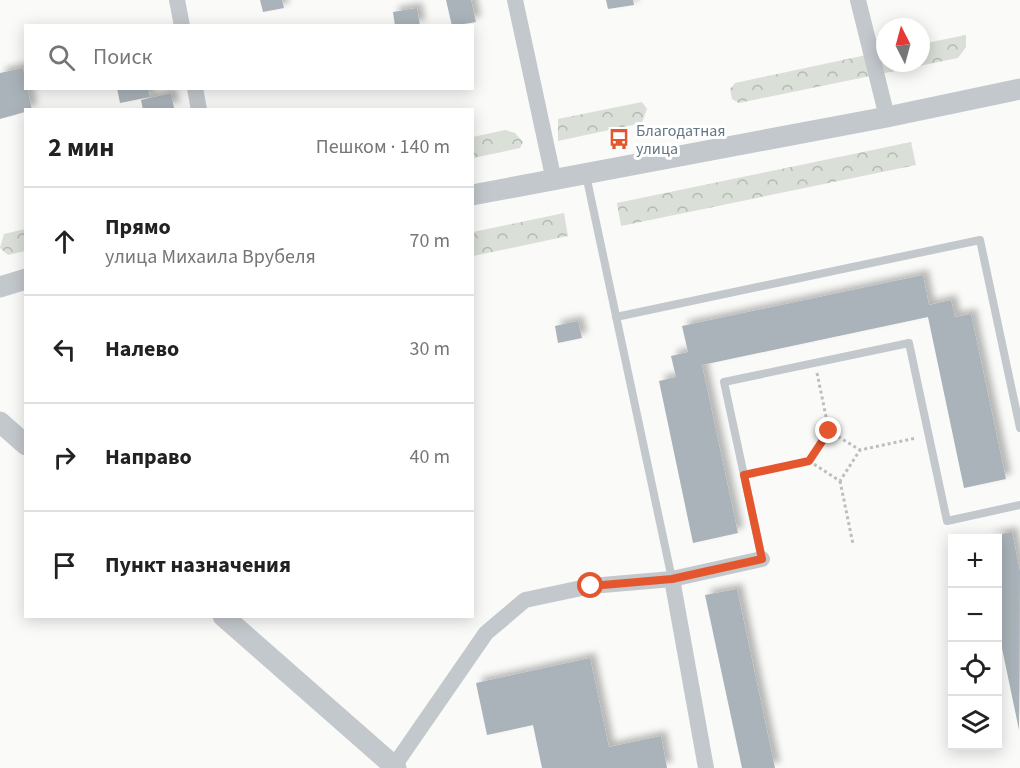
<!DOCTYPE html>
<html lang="ru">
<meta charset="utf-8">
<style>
:root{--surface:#fff;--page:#f6f6f6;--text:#222;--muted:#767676;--line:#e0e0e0}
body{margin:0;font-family:"Source Sans 3",sans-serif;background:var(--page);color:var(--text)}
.controls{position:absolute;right:18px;bottom:18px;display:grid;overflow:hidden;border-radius:0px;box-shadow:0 3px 15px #0003}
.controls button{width:54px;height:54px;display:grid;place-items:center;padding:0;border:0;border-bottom:2px solid var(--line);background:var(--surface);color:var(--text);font:30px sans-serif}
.compass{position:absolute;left:876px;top:18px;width:54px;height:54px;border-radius:50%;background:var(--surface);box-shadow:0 3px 15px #0003;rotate:354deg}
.stop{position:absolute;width:18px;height:18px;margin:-14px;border:4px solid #e4572e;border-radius:50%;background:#fff}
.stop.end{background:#e4572e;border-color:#fff;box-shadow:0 2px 6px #0008}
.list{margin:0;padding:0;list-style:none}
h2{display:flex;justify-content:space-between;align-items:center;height:78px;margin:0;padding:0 24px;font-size:26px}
h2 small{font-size:20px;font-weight:400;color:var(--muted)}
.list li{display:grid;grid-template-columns:39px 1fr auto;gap:18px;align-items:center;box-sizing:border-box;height:108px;padding:0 24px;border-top:2px solid var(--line)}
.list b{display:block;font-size:22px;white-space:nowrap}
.list p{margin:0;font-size:20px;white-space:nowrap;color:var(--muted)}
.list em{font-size:20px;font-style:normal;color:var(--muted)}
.icon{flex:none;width:33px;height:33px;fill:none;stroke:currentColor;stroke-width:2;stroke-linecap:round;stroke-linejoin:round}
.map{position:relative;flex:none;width:1020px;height:768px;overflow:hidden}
.search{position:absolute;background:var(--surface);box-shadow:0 3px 15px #0003;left:24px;top:24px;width:450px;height:66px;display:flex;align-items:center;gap:15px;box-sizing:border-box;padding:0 21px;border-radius:0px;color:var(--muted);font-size:22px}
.panel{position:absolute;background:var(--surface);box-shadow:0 3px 15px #0003;left:24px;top:108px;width:450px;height:510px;border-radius:0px}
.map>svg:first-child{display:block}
.forest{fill:url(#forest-crowns)}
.building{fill:#aab3b9;filter:url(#shadow)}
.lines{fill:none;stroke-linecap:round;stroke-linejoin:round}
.path{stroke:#bbbfc2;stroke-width:3;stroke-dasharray:3 3;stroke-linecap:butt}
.service{stroke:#c3c8cc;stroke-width:8}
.minor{stroke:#c3c8cc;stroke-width:16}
.tertiary{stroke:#c3c8cc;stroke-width:21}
.route{stroke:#e4572e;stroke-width:8}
.labels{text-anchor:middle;stroke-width:6;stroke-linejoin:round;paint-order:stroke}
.poi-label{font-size:16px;fill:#657683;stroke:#fff;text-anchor:start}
</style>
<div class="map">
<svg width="1020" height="768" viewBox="0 0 1020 768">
<defs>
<pattern id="forest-crowns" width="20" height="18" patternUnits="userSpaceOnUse" patternTransform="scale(1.5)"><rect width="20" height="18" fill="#dadfd7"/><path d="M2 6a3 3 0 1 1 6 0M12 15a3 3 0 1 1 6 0" fill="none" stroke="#b4b9b4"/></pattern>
<filter id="shadow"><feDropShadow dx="5.5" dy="-5.5" stdDeviation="3" flood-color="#0004"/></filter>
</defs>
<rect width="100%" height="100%" fill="#fafaf8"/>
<g class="forest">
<polygon points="966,35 966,47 958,58 739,103 732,99 730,89 735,83 885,51 885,63 921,63 921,44"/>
<polygon points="642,102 647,109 642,123 558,141 558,119"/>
<polygon points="505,130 515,133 523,142 520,148 473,158 473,137"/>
<polygon points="911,142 916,165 621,226 617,203"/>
<polygon points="564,213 568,236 473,256 473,232"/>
<polygon points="25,229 25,251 8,255 0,248 4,234"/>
</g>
<g class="building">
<polygon points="260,0 282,0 284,8 263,12"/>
<polygon points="446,0 471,0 476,22 452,26"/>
<polygon points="606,0 633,0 634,5 608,9"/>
<polygon points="417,8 420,26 395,26 393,12"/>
<polygon points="23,68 32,110 0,119 0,73"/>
<polygon points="117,88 148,88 150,97 120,103"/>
<polygon points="171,93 174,108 143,110 141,100"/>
<polygon points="923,275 929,305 951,300 955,317 971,314 1006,479 964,488 928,317 702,365 738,533 693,543 659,381 676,377 671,356 688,352 682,326"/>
<polygon points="578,321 582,338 558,343 555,326"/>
<polygon points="1012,532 1020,571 1019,730 998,629 998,538 984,537"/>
<polygon points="737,589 775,768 742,768 705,595"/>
<polygon points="590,658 609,747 661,736 667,768 542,768 533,725 487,735 476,683"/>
</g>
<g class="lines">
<g class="path">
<polyline points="817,373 829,431"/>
<polyline points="809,461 840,481 860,450"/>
<polyline points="755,473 809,461 829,431 860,450 916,438"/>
<polyline points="840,481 853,544"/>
</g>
<g class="service">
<polyline points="586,175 672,579"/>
<polyline points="616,317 980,240 1020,428"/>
<polyline points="762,559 724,382 909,343 947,521 1020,505"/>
</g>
<g class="minor">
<polyline points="177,0 182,26"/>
<polyline points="515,0 554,181"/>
<polyline points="858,0 887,117"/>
<polyline points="195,88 199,110"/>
<polyline points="672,579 706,768"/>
<polyline points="394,766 486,633 525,600 591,586 672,579 762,559"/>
</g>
<g class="tertiary">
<polyline points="472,195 887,117 1020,89"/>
<polyline points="0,287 26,279"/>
<polyline points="0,422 26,445"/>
<polyline points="223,616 396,768"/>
</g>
</g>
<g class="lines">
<polyline class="route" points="591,586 672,579 762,559 744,475 809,461 829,431"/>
</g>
<defs>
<symbol id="bus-bare" viewBox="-9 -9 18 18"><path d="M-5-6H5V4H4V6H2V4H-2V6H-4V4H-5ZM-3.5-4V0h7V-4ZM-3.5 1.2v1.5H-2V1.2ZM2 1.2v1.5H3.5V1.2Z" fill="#e4572e" stroke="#fff" stroke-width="2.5" paint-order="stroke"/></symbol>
</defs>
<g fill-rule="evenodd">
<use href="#bus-bare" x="604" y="124" width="30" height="30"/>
</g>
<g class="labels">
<g class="poi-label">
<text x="636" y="136">Благодатная<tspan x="636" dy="18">улица</tspan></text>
</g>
</g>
</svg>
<div class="controls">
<button>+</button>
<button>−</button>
<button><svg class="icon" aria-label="locate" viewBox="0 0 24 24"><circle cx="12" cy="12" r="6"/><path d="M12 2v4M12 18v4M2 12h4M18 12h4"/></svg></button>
<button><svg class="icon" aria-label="layers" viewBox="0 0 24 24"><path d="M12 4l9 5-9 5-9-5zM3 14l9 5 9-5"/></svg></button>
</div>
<svg class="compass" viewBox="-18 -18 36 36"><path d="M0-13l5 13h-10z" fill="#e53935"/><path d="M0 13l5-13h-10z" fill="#767676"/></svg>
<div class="stop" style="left:591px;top:586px"></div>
<div class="stop end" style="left:829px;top:431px"></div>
<div class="search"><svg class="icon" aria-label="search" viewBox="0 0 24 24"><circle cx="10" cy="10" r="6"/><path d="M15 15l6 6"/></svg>Поиск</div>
<section class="panel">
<h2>2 мин<small>Пешком · 140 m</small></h2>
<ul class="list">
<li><svg class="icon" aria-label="ahead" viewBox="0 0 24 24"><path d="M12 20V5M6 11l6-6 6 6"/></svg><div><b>Прямо</b><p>улица Михаила Врубеля</p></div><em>70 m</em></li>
<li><svg class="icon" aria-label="left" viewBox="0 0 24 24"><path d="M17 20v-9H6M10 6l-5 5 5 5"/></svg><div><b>Налево</b></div><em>30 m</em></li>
<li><svg class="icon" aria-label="right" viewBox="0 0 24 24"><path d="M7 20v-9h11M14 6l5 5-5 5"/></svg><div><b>Направо</b></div><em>40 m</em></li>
<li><svg class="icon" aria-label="arrive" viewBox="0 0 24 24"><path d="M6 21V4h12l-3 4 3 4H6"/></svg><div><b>Пункт назначения</b></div></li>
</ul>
</section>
</div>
